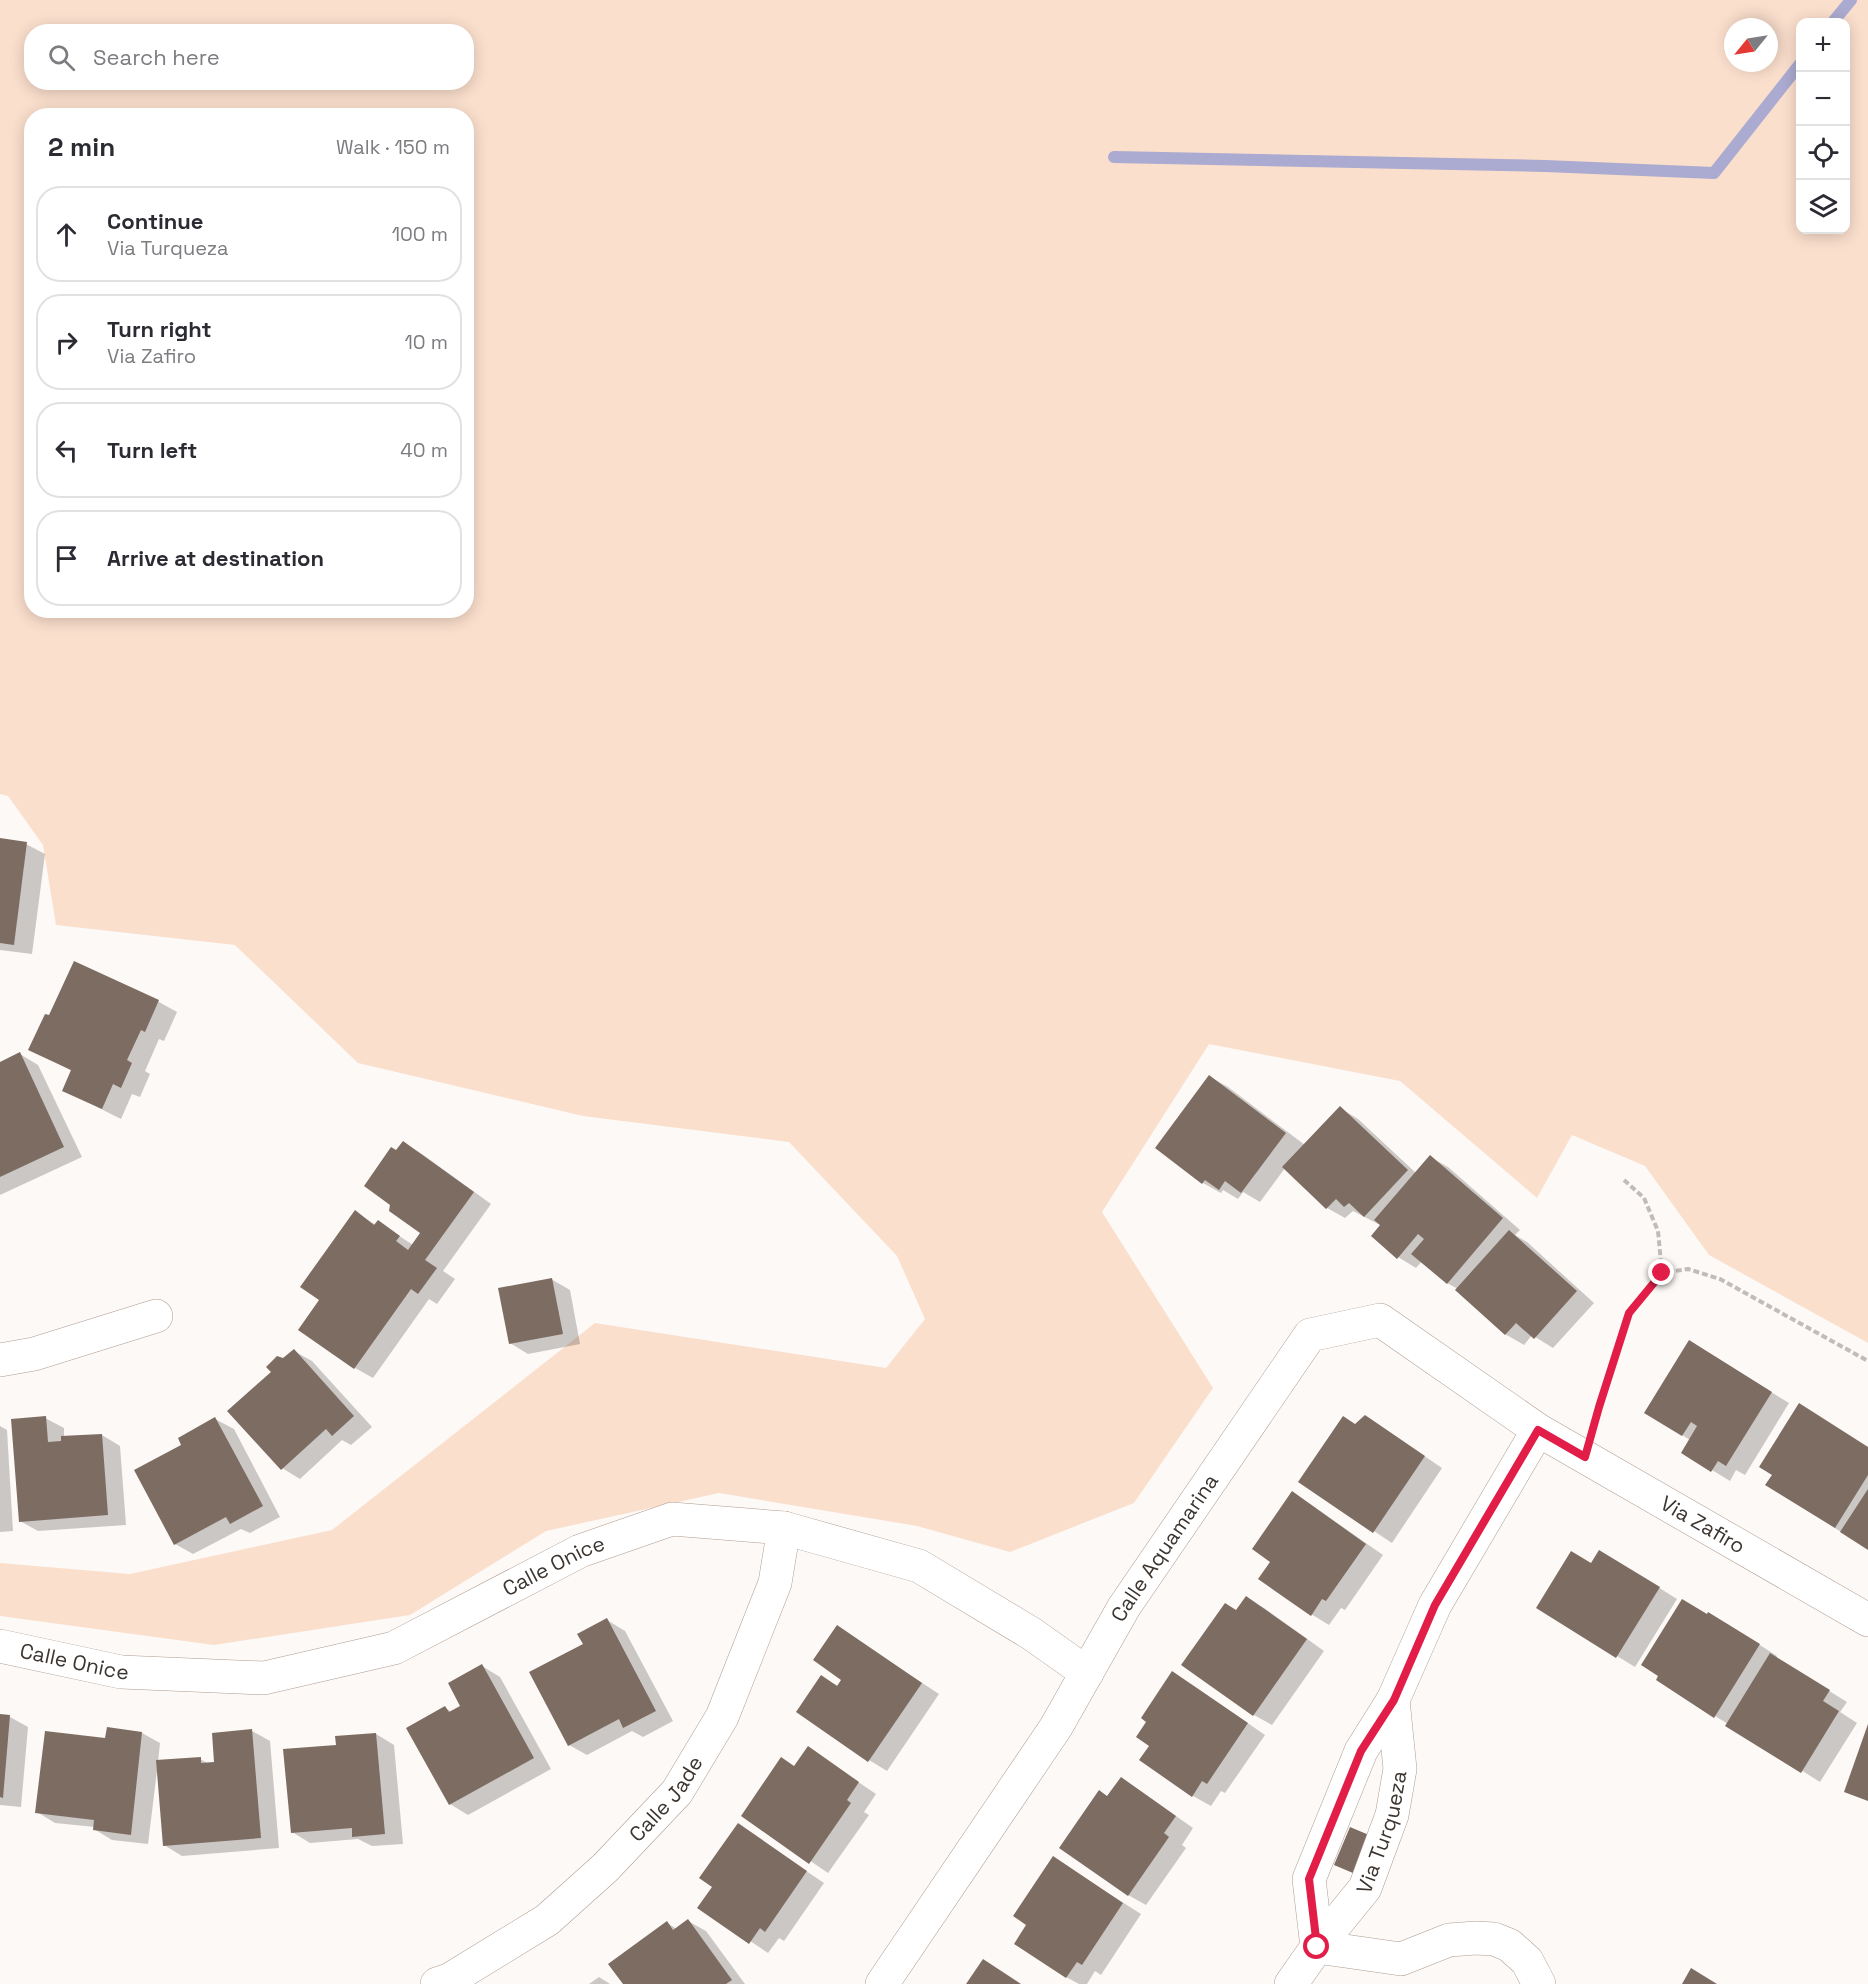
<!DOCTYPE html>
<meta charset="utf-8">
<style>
:root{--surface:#fff;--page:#f7f7f7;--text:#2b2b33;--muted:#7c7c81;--line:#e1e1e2}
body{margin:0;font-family:"Space Grotesk",sans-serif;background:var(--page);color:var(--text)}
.controls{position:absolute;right:18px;top:18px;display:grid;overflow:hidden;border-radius:12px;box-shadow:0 3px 15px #0003}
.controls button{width:54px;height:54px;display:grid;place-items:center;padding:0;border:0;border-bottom:2px solid var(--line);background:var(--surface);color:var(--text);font:30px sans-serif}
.compass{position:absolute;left:1724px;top:18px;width:54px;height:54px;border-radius:50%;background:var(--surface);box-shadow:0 3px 15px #0003;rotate:240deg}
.stop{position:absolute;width:18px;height:18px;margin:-14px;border:4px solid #e11d48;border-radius:50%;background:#fff}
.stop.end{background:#e11d48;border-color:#fff;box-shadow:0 2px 6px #0008}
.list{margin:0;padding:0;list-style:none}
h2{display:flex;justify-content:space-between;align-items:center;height:78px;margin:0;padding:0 24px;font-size:26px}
h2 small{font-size:20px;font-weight:400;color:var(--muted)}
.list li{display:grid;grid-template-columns:39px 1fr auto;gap:18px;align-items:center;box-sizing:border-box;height:96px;margin:0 12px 12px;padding:0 12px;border:2px solid var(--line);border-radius:24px}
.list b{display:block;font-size:22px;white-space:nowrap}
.list p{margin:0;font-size:20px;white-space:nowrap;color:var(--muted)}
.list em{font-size:20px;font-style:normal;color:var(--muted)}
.icon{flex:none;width:33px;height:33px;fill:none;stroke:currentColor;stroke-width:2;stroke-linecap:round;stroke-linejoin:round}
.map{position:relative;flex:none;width:1868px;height:1984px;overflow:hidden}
.search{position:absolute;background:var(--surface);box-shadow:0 3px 15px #0003;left:24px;top:24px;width:450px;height:66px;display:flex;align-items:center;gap:15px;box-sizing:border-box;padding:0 21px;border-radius:24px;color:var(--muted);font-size:22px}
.panel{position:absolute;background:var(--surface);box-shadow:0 3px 15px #0003;left:24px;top:108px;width:450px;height:510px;border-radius:24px}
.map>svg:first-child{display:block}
.green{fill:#fbdfcd;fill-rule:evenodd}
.shadow{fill:#0003}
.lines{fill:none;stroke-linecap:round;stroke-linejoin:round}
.stream{stroke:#abaad0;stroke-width:12}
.building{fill:#7d6c62}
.minor-casing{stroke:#af9c91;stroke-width:34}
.path{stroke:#c1bcb9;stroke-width:4;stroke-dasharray:6 3;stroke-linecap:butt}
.minor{stroke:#fff;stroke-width:33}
.route{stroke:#e11d48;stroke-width:8}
.labels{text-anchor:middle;stroke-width:6;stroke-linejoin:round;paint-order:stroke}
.street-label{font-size:21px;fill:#3c3530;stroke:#fff}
</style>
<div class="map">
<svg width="1868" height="1984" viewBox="0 0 1868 1984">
<rect width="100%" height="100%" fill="#fdf9f6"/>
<path class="green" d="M0,0H1868V1343L1709,1255L1645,1166L1572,1135L1537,1198L1400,1081L1209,1044L1102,1212L1213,1388L1134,1503L1010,1552L917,1526L719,1493L546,1531L410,1615L214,1645L0,1616V1563L130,1574L332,1530L595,1323L886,1368L925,1319L897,1256L789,1142L583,1116L358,1063L235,945L56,925L43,845L8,796L0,794ZM1800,22H1846V230H1800ZM1733,27H1769V63H1733ZM32,32H466V82H32ZM32,116H466V610H32Z"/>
<g class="shadow">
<polygon points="0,840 26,844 45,854 32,954 0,950"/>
<polygon points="75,963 159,1002 177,1012 164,1041 159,1039 145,1071 150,1074 140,1097 132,1094 121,1119 63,1090 72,1071 30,1049 50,1017"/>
<polygon points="20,1054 38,1065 82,1157 0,1195 0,1064"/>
<polygon points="1210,1077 1228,1087 1305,1145 1340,1108 1358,1119 1416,1173 1430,1157 1448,1167 1520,1230 1515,1235 1527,1242 1594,1303 1553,1348 1532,1335 1524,1345 1505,1334 1458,1289 1447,1283 1422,1261 1416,1268 1398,1257 1382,1226 1353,1211 1345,1218 1327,1208 1285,1168 1260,1202 1243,1192 1238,1199 1223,1190 1221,1193 1203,1183"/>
<polygon points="404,1143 422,1154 491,1204 443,1271 455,1279 437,1304 429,1299 373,1378 355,1368 321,1300 355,1212 376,1225 378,1222 413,1245 422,1233 397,1152"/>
<polygon points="551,1279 570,1290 580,1344 528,1354 510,1343"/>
<polygon points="294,1351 312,1361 372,1427 351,1445 342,1440 300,1479 282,1468 284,1360"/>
<polygon points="1708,1353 1789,1403 1745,1475 1736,1470 1730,1481 1712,1470 1690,1440 1646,1412"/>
<polygon points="45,1418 64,1428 64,1438 102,1435 120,1446 126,1525 38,1531 20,1521"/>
<polygon points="215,1419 234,1429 280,1517 250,1533 241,1529 193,1554 175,1544 183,1446"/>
<polygon points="1356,1425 1383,1428 1442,1468 1392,1543 1300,1482"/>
<polygon points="0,1426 7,1430 13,1531 0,1532"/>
<polygon points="1868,1448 1868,1549 1767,1485"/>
<polygon points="1292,1493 1310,1504 1383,1555 1345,1610 1341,1608 1329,1625 1311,1614 1272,1562"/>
<polygon points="1618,1562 1677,1599 1635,1667 1617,1656 1592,1564"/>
<polygon points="1246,1598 1264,1608 1324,1651 1272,1725 1254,1715 1237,1611"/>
<polygon points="1707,1616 1727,1624 1777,1656 1776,1658 1847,1702 1840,1712 1857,1723 1820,1782 1658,1680"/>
<polygon points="607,1620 625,1631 673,1721 643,1737 632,1731 587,1755 569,1745"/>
<polygon points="837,1627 939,1694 887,1771 869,1760 822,1677 838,1686 844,1679"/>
<polygon points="482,1666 500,1677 551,1769 468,1815 450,1804 445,1708 452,1712 462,1707"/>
<polygon points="1191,1684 1265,1735 1225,1793 1221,1791 1211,1806 1193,1796 1151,1746"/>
<polygon points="0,1716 10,1717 28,1727 21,1807 0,1805"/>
<polygon points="252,1731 270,1741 279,1848 182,1856 164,1845 158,1771 157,1771 148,1844 112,1840 94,1829 95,1827 55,1823 37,1812 107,1740 142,1733 160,1743 158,1762 200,1759 209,1764 216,1763"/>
<polygon points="376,1734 394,1745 403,1844 372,1846 358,1839 310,1843 292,1832 337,1746"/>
<polygon points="808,1748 876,1794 864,1812 869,1815 828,1873 743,1815 795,1767"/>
<polygon points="1139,1790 1193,1828 1182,1845 1186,1848 1146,1905 1128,1895 1108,1797"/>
<polygon points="738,1825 824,1883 784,1941 779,1938 768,1953 699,1907 714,1887"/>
<polygon points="1053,1858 1141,1914 1101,1975 1095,1971 1087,1984 1079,1984 1066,1977 1028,1925"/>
<polygon points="688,1921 706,1931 745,1984 624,1984 667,1923 677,1929"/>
<polygon points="599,1977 610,1984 589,1984"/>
</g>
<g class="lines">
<g class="stream">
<polyline points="1833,22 1851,0"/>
<polyline points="1114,157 1545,166 1714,173 1800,64"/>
</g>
</g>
<g class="building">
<polygon points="0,838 27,842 14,945 0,943"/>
<polygon points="74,961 159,1000 145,1032 141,1030 127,1060 132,1063 121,1088 113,1084 102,1109 62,1091 71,1070 28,1050 45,1014 49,1015"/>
<polygon points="20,1052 64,1147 0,1177 0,1062"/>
<polygon points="1209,1075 1286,1133 1241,1193 1225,1181 1219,1190 1205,1180 1202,1184 1155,1148"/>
<polygon points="1340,1106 1408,1170 1364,1217 1349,1203 1344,1207 1336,1199 1326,1209 1282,1167"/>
<polygon points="403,1141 474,1192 425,1260 437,1268 418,1294 411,1289 354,1369 298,1330 319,1300 300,1287 355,1210 374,1225 378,1220 400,1236 396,1241 408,1250 420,1233 389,1211 390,1205 364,1186 391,1147 396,1150"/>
<polygon points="1430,1155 1503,1218 1447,1284 1411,1254 1424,1239 1418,1234 1397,1259 1371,1236 1380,1225 1374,1220"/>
<polygon points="1509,1230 1577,1291 1534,1339 1516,1323 1505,1335 1455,1290"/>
<polygon points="552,1278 563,1334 509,1344 498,1288"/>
<polygon points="1689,1340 1772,1392 1726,1466 1718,1461 1711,1472 1681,1453 1697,1426 1691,1422 1682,1436 1644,1413"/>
<polygon points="294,1349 354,1416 332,1436 326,1429 281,1470 227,1411 271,1372 266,1367 277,1356 283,1358"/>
<polygon points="1799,1403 1868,1447 1868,1475 1835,1528 1765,1485 1772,1475 1759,1467"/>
<polygon points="1365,1415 1425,1456 1373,1533 1298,1482 1343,1416 1355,1424"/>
<polygon points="46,1416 48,1442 61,1441 61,1436 102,1434 108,1515 19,1522 11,1419"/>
<polygon points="215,1417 263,1506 230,1524 226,1517 174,1545 134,1470 181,1445 178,1438"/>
<polygon points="1868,1489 1868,1550 1840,1532"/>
<polygon points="1292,1491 1366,1544 1326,1601 1322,1599 1311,1616 1258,1579 1270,1562 1252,1549"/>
<polygon points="1599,1550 1660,1587 1616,1658 1536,1608 1571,1551 1591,1563"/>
<polygon points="1246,1596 1307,1639 1253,1716 1181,1665 1225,1603 1236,1610"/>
<polygon points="1682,1599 1707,1614 1708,1612 1760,1644 1714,1718 1656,1680 1658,1676 1641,1665"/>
<polygon points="607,1618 656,1711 623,1728 619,1719 568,1746 529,1672 583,1644 577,1634"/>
<polygon points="837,1625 922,1683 868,1762 796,1712 821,1675 837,1686 841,1680 813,1660"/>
<polygon points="1770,1653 1830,1690 1823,1701 1839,1711 1801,1773 1725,1726"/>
<polygon points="482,1664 534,1758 449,1805 406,1728 445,1706 449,1712 460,1706 448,1683"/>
<polygon points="1172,1671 1248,1723 1207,1784 1202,1781 1192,1797 1139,1760 1149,1746 1136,1737 1146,1722 1141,1718"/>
<polygon points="0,1714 10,1715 3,1798 0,1797"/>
<polygon points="1868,1724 1868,1801 1844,1792"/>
<polygon points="107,1727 142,1732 131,1835 93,1830 94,1820 35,1813 45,1731 105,1738"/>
<polygon points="252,1729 261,1838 163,1846 156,1760 201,1757 201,1763 214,1762 212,1733"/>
<polygon points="376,1733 385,1834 352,1837 352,1828 291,1833 283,1749 336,1745 335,1736"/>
<polygon points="808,1746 859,1782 847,1800 851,1803 809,1864 741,1816 781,1757 794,1766"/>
<polygon points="1121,1777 1176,1816 1164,1833 1169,1837 1128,1896 1059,1848 1099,1790 1107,1796"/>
<polygon points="738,1823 807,1871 765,1932 760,1928 749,1944 697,1908 712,1887 699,1878"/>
<polygon points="1350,1827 1369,1835 1353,1873 1334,1865"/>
<polygon points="1053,1856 1123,1903 1082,1965 1077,1962 1066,1978 1014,1944 1026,1925 1013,1916"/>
<polygon points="688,1919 732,1980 726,1984 623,1984 608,1964 667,1921 673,1930"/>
<polygon points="983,1959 1021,1984 966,1984"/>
<polygon points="1691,1968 1717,1984 1682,1984"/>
</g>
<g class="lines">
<defs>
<g id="minor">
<polyline points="0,1360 34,1354 156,1316"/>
<path id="s1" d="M0,1646L121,1672L264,1678L394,1648L580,1551L672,1519L784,1528L919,1566L1032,1634L1087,1673"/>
<polyline points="1317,1947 1309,1879 1361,1751 1393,1700 1435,1605 1538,1430"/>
<polyline points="1317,1947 1401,1959 1449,1940 1476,1938 1494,1939 1509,1945 1527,1961 1539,1984"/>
<path id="s2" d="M437,1984L449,1980L547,1920L605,1868L677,1792L722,1717L775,1583L784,1528"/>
<path id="s3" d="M882,1984L1056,1727L1124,1607L1310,1335L1380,1320L1538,1430L1868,1620"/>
<path id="s4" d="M1291,1984L1317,1947L1365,1888L1392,1815L1400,1769L1393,1700"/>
</g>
</defs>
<use href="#minor" class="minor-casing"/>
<g class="path">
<polyline points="1624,1180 1644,1198 1658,1231 1662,1273"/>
<polyline points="1595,1422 1629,1313 1662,1273 1688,1269 1720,1279 1868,1361"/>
</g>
<use href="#minor" class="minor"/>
</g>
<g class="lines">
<polyline class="route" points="1317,1947 1309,1879 1361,1751 1394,1700 1435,1605 1538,1430 1585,1457 1599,1407 1629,1313 1662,1273"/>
</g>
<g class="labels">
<g class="street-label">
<text dy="7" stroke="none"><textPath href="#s3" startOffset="1232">Via Zafiro</textPath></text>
<text dy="7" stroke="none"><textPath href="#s3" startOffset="520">Calle Aquamarina</textPath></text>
<text dy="7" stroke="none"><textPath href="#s1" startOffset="580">Calle Onice</textPath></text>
<text dy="7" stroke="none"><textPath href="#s1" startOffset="76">Calle Onice</textPath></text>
<text dy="7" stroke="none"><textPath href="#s2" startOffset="298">Calle Jade</textPath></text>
<text dy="7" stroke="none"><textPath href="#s4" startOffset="180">Via Turqueza</textPath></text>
</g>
</g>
</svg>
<div class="controls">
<button>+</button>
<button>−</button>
<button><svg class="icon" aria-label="locate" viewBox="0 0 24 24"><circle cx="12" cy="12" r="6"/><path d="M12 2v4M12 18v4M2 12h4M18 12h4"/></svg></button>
<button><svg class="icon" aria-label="layers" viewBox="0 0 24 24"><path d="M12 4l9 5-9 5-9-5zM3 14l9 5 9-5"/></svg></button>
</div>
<svg class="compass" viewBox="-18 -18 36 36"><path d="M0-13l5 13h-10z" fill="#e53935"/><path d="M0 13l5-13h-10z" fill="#7c7c81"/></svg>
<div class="stop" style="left:1317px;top:1947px"></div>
<div class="stop end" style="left:1662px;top:1273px"></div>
<div class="search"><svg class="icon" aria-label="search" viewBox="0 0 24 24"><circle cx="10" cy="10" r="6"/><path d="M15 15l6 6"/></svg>Search here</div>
<section class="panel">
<h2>2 min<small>Walk · 150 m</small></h2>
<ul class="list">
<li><svg class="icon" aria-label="ahead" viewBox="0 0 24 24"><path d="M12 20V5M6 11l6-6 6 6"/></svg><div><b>Continue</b><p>Via Turqueza</p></div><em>100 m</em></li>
<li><svg class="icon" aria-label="right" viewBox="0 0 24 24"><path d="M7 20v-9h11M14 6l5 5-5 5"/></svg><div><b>Turn right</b><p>Via Zafiro</p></div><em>10 m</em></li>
<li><svg class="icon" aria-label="left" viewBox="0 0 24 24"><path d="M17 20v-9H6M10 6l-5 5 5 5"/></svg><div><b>Turn left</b></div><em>40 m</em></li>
<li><svg class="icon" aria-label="arrive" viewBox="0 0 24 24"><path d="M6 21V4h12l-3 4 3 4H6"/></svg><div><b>Arrive at destination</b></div></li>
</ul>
</section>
</div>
